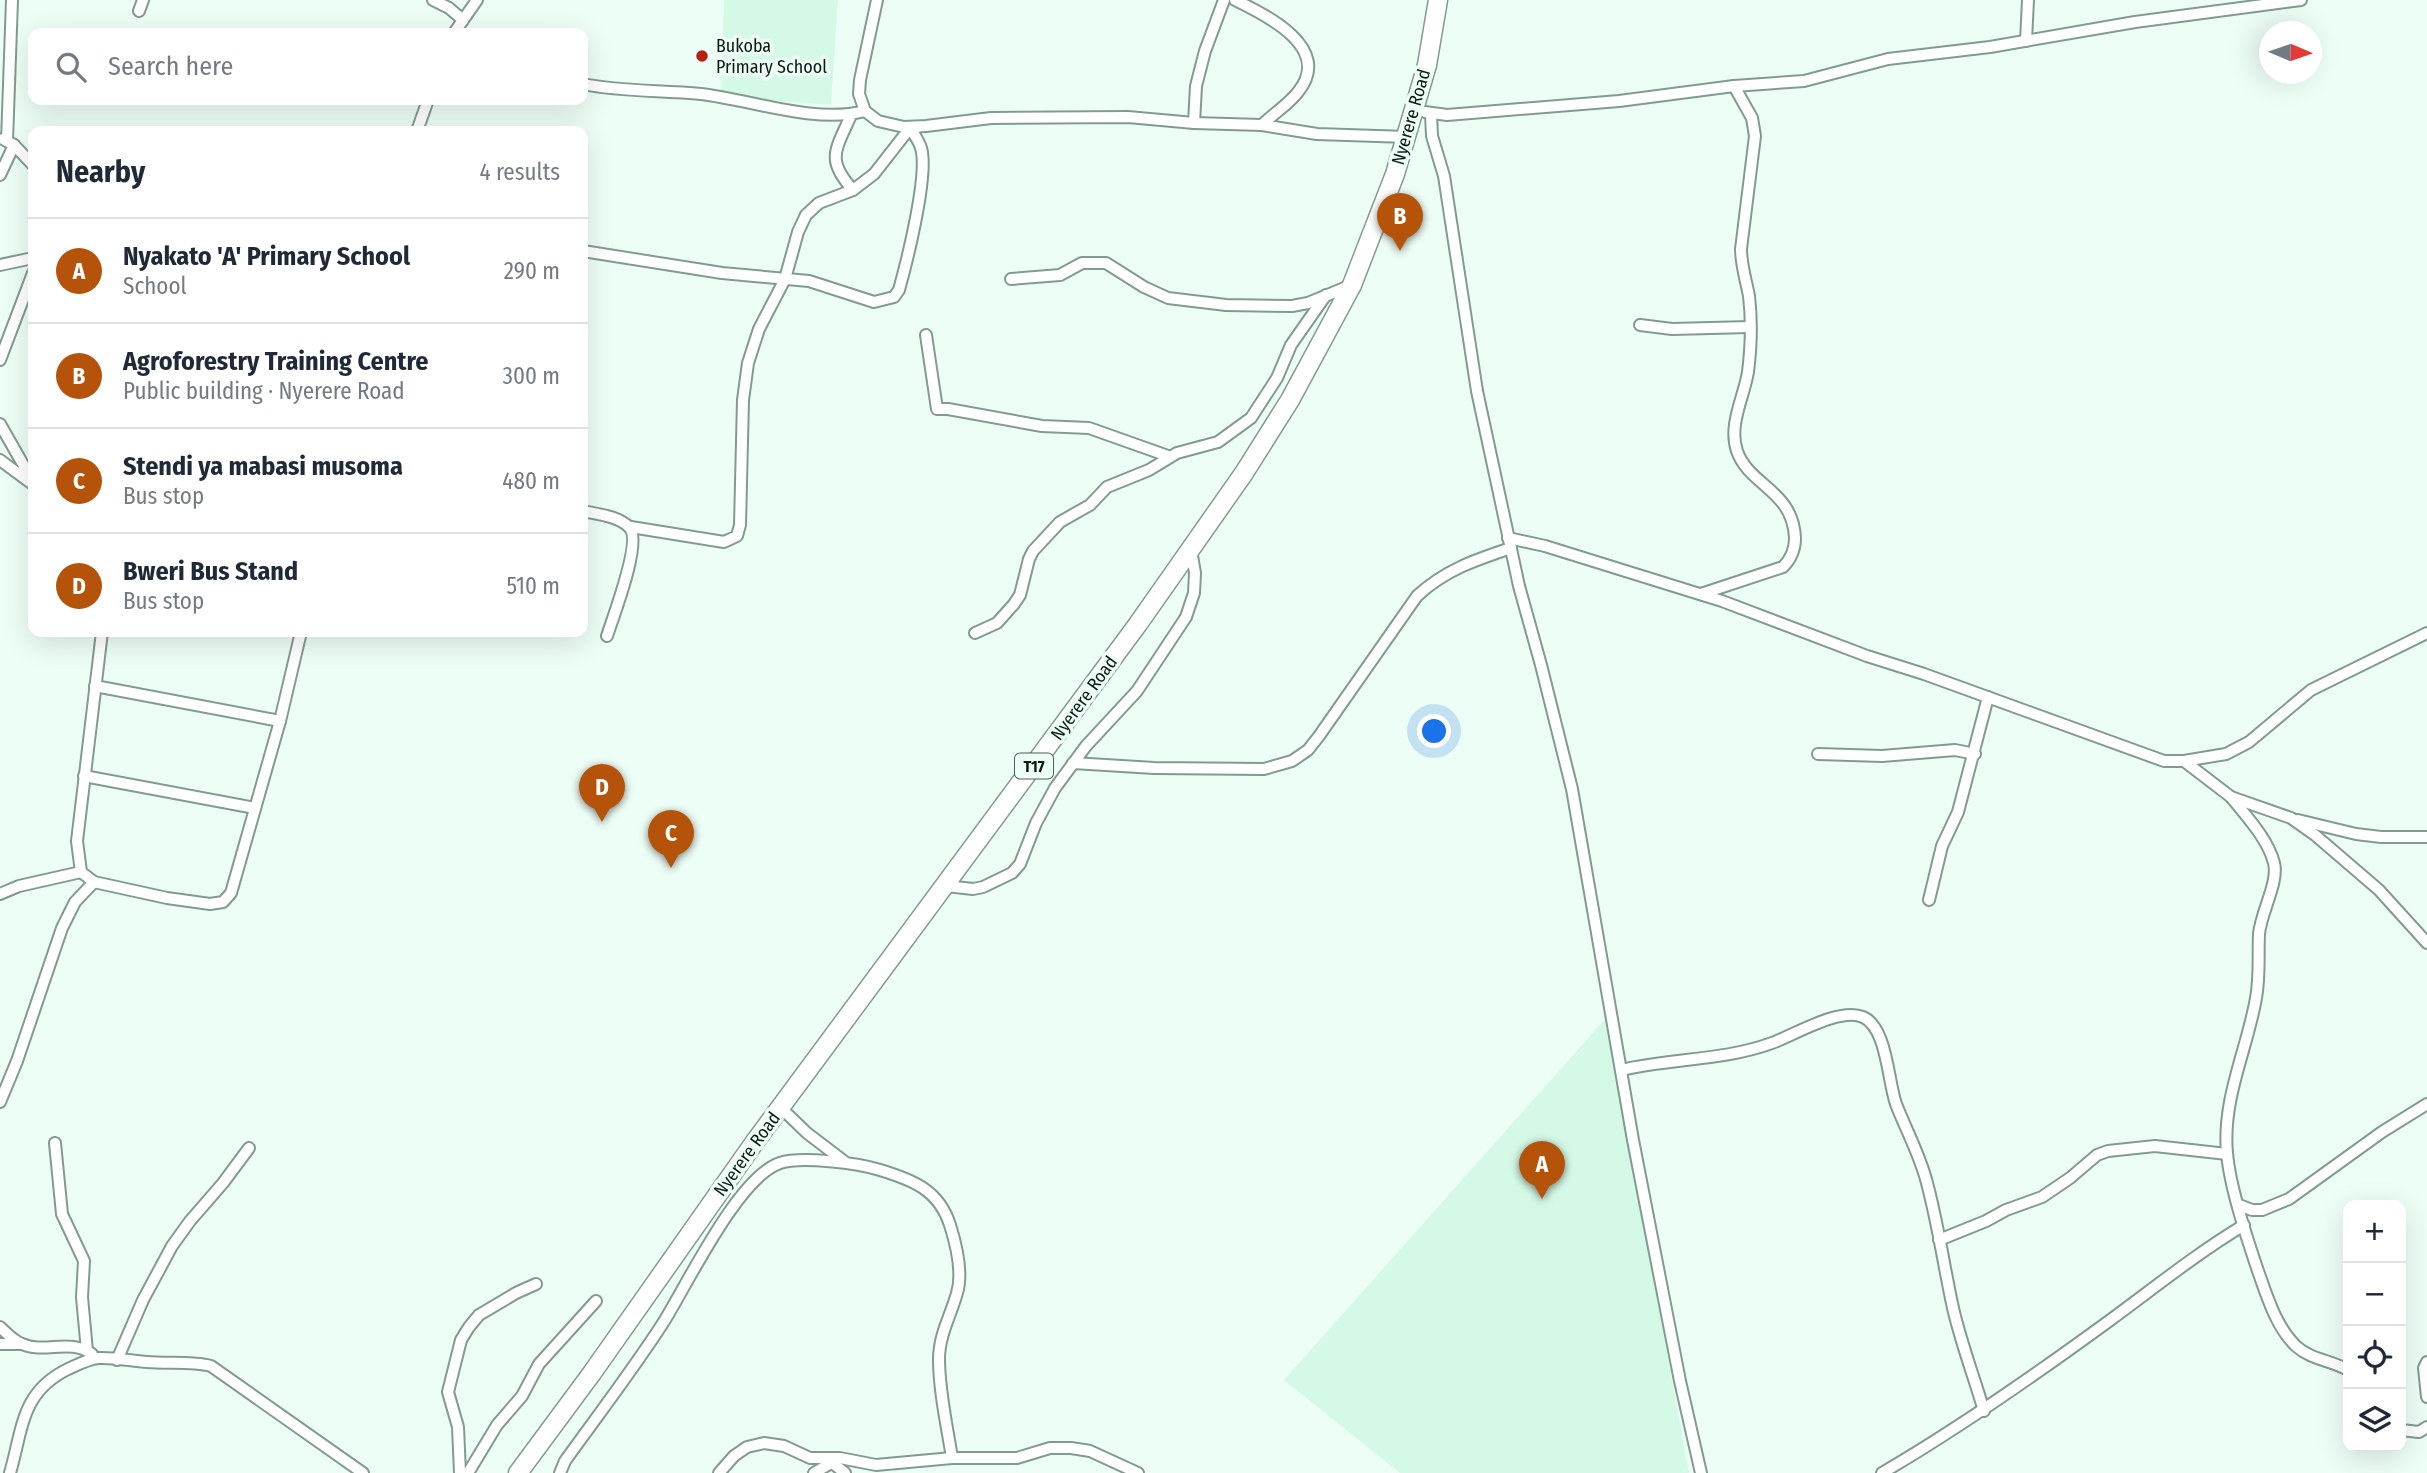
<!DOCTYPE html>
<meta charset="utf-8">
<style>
:root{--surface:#fff;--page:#f6f6f7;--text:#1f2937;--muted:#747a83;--line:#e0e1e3;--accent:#b45309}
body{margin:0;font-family:"Fira Sans Condensed",sans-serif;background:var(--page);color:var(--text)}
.controls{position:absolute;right:21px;bottom:21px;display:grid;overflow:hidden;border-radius:14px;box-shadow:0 7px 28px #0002}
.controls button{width:63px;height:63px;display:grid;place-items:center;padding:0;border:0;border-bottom:2px solid var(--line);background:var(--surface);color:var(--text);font:35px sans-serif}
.compass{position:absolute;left:2259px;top:21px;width:63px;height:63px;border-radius:50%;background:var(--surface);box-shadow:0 7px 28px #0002;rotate:92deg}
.you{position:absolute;left:1435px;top:732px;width:24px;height:24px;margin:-18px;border:5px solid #fff;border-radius:50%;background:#1a73e8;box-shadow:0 0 0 10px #1a73e833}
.badge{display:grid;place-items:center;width:46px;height:46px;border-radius:50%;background:var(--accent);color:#fff;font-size:23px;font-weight:700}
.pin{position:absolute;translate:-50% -58px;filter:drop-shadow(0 2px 4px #0008)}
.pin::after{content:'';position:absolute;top:37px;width:24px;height:21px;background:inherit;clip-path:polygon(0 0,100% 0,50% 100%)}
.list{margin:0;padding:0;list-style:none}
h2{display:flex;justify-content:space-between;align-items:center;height:91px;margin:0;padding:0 28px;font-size:30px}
h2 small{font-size:23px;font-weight:400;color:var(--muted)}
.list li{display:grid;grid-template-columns:46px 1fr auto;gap:21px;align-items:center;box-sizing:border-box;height:105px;padding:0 28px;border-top:2px solid var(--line)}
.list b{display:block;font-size:26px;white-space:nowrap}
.list p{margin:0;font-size:23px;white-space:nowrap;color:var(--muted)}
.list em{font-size:23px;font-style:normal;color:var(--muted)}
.icon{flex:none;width:38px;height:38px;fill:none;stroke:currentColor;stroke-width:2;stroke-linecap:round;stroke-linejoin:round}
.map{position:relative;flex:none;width:2427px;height:1473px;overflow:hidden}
.search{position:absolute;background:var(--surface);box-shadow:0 7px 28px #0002;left:28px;top:28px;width:560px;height:77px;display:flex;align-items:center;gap:18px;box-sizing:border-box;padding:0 24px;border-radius:14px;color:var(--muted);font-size:26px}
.panel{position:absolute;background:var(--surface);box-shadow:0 7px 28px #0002;left:28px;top:126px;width:560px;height:511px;border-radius:14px}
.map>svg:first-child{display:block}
.built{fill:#d4f9e7}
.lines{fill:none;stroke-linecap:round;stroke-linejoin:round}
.minor-casing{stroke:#819c8f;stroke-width:14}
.primary-casing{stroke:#819c8f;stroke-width:21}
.minor{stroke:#fff;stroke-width:10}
.primary{stroke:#fff;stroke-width:18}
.poi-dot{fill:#b12310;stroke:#edfef6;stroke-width:2.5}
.labels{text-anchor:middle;stroke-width:7;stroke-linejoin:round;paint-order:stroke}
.shield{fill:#edfef6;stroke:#515d58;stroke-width:2}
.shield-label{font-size:16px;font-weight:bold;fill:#0e1814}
.poi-label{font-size:18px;fill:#0e1814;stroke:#edfef6;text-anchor:start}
.street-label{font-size:18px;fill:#0e1814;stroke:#edfef6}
</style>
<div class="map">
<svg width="2427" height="1473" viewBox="0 0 2427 1473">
<rect width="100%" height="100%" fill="#edfef6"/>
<g class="built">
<polygon points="724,0 838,0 831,105 721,97"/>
<polygon points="1606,1018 1689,1473 1400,1473 1284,1380"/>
</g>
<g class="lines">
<defs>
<g id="minor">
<polyline points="433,0 449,8 463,20"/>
<polyline points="877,0 860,80 859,94 865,111 878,121 904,127 926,126 991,118 1128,117 1194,123 1262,125 1317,134 1407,137"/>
<path d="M1235,0C1266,15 1334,48 1298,92C1289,104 1273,114 1262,125"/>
<polyline points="139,11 143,0"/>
<polyline points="454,33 477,0"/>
<polyline points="2026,41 2028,0"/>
<path d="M583,84C622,92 661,90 701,94C752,100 814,124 865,111"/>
<polyline points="1425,112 1447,115 1619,101 1734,86 1804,81 1888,59 1990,47 2135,22 2301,0"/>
<polyline points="1431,114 1432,136 1444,176 1477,391 1519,586 1541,665 1572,789 1633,1140 1680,1381 1701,1473"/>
<path d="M851,115C836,150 825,159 853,190"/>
<polyline points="1194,123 1196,86 1205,51 1224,0"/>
<polyline points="417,131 428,100"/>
<polyline points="3,139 14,145 33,165"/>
<polyline points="7,141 12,0"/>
<polyline points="0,175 14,145"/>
<path d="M583,251L722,273L809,281L874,302L894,297L899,290C907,261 929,174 921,148C919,141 914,134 910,128"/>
<polyline points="0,265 33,258"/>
<polyline points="1011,279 1060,275 1082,263 1106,263 1144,287 1168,298 1226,305 1292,306 1308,303 1352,285"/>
<polyline points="1640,325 1672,329 1750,327"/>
<polyline points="926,335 937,409 948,409 1042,426 1089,428 1168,456"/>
<polyline points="0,360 33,273"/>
<polyline points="0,424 33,482"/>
<polyline points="0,460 31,483"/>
<path d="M583,511C597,514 618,516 629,527C643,540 613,617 607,636"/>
<polyline points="631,527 724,542 737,536 740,525 743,400 748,363 759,329 785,279 798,232 806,215 819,203 853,190 874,174 910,128 918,127"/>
<polyline points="1508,538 1545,546 1722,601 1867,656 1924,674 2164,761 2184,761 2226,754 2249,742 2311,690 2427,633"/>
<path d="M1701,594L1783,567C1791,559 1795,549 1795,538C1793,490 1749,486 1737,451C1728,425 1744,397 1748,372C1751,348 1752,321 1749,296C1746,280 1741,265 1741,249L1755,136L1752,118L1734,86"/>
<polyline points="102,632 77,841 81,872 94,882 167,898 210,904 223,902 231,893 280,721 301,632"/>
<polyline points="975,633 997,623 1014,604 1020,595 1029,559 1033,551 1060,522 1090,505 1107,487 1149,470 1177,453 1218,442 1251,418 1277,378 1291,345 1326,295"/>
<polyline points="95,686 280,721"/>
<polyline points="1818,754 1882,756 1955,750 1975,754"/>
<polyline points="2184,761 2231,797 2291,818 2315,835 2379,890 2427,943"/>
<path d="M1073,763L1154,768L1264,769L1292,761L1308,750L1319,736L1417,596C1445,570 1475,560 1511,548"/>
<polyline points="84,776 255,808"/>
<path d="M2231,797C2246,816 2268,839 2274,863C2279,882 2261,912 2259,934C2258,956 2260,977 2256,998C2247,1050 2222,1099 2227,1153C2230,1188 2247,1238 2258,1271C2267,1296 2276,1327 2296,1346C2311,1360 2331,1360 2348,1370"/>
<polyline points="2298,820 2356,834 2381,837 2427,837"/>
<polyline points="946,886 973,889 983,887 1012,873 1020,864 1036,823 1055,788 1086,746 1137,691 1186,617 1194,593 1195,573 1191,550"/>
<polyline points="0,894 19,886 81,872"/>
<polyline points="1929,900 1942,846 1958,812 1988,697"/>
<path d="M1621,1070C1671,1058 1723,1061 1772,1043C1794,1035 1840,1007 1863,1017C1887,1027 1888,1082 1896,1104C1906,1130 1920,1155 1927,1183C1938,1224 1944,1267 1953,1308C1961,1343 1974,1377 1984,1411"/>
<polyline points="0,1102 17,1061 62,928 75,902 94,882"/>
<polyline points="781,1108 807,1133 845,1162"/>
<polyline points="55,1143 62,1214 84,1261 82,1297 87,1351"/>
<polyline points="2239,1205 2252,1210 2262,1210 2289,1199 2382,1132 2427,1104"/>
<polyline points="1939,1240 1986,1221 2006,1210 2042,1197 2070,1178 2097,1155 2108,1151 2155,1146 2227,1154"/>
<path d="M0,1327C6,1333 14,1341 22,1344C45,1354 70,1338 92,1354"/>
<polyline points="0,1344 21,1344"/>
<polyline points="117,1360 143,1300 172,1246 190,1221 223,1183 249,1148"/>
<polyline points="2427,1362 2424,1368 2427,1397"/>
<polyline points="2401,1430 2419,1432 2427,1427"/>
<polyline points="826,1458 845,1473"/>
<path d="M10,1473C23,1428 21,1392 68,1369C77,1365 88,1359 98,1358C114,1357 131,1361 147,1362C167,1364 192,1361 211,1366L363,1473"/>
<polyline points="460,1473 458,1427 448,1392 461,1340 469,1327 479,1315 516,1293 536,1284"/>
<polyline points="468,1473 497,1425 522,1396 539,1364 596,1301"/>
<path d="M560,1473L565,1461C598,1415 632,1371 663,1323C687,1285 738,1177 780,1163C801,1156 858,1163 880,1170C913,1180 939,1190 950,1225C956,1244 963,1273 957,1293C951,1315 939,1335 939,1359C939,1391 947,1426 952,1458"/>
<polyline points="719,1473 734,1456 747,1447 764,1443 784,1446 810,1458 840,1458 876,1465 952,1458 1017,1458 1050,1448 1071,1448 1090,1451 1138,1473"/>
<polyline points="814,1473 831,1463"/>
<path d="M1882,1473C1961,1427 2035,1375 2109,1321C2154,1288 2196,1254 2244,1225"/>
</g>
<polyline id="primary" points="518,1473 592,1373 754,1143 1138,624 1244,473 1290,400 1352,285 1395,174 1427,65 1438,0"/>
</defs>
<use href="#minor" class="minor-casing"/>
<use href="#primary" class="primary-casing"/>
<use href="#minor" class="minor"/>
<use href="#primary" class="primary"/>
</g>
<circle class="poi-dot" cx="702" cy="56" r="7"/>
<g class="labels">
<rect class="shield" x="1015" y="753.5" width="38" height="25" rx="5"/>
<g class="shield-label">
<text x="1034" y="772">T17</text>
</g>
<g class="poi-label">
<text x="716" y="52">Bukoba<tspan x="716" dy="21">Primary School</tspan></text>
</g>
<g class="street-label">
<text transform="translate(1411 117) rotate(-74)" y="6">Nyerere Road</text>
<text transform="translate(1084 698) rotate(-54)" y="6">Nyerere Road</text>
<text transform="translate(747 1154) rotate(-54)" y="6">Nyerere Road</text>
</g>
</g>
</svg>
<div class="controls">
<button>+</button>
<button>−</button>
<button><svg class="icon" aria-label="locate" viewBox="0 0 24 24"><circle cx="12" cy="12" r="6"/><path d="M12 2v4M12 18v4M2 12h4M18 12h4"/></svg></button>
<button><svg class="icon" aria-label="layers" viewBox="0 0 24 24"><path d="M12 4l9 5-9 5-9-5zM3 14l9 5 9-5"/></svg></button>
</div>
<svg class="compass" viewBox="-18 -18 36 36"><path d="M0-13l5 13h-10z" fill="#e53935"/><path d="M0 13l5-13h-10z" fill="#747a83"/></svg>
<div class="you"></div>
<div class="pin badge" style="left:1542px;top:1199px">A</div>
<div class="pin badge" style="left:1400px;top:251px">B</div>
<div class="pin badge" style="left:671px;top:868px">C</div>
<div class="pin badge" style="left:602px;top:822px">D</div>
<div class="search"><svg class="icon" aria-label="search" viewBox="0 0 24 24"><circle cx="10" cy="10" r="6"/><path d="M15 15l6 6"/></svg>Search here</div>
<section class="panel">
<h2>Nearby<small>4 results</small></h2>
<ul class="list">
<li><span class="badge">A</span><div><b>Nyakato 'A' Primary School</b><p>School</p></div><em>290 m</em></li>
<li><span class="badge">B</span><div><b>Agroforestry Training Centre</b><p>Public building · Nyerere Road</p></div><em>300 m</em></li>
<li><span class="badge">C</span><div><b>Stendi ya mabasi musoma</b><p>Bus stop</p></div><em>480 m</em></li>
<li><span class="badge">D</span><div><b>Bweri Bus Stand</b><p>Bus stop</p></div><em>510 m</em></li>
</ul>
</section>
</div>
